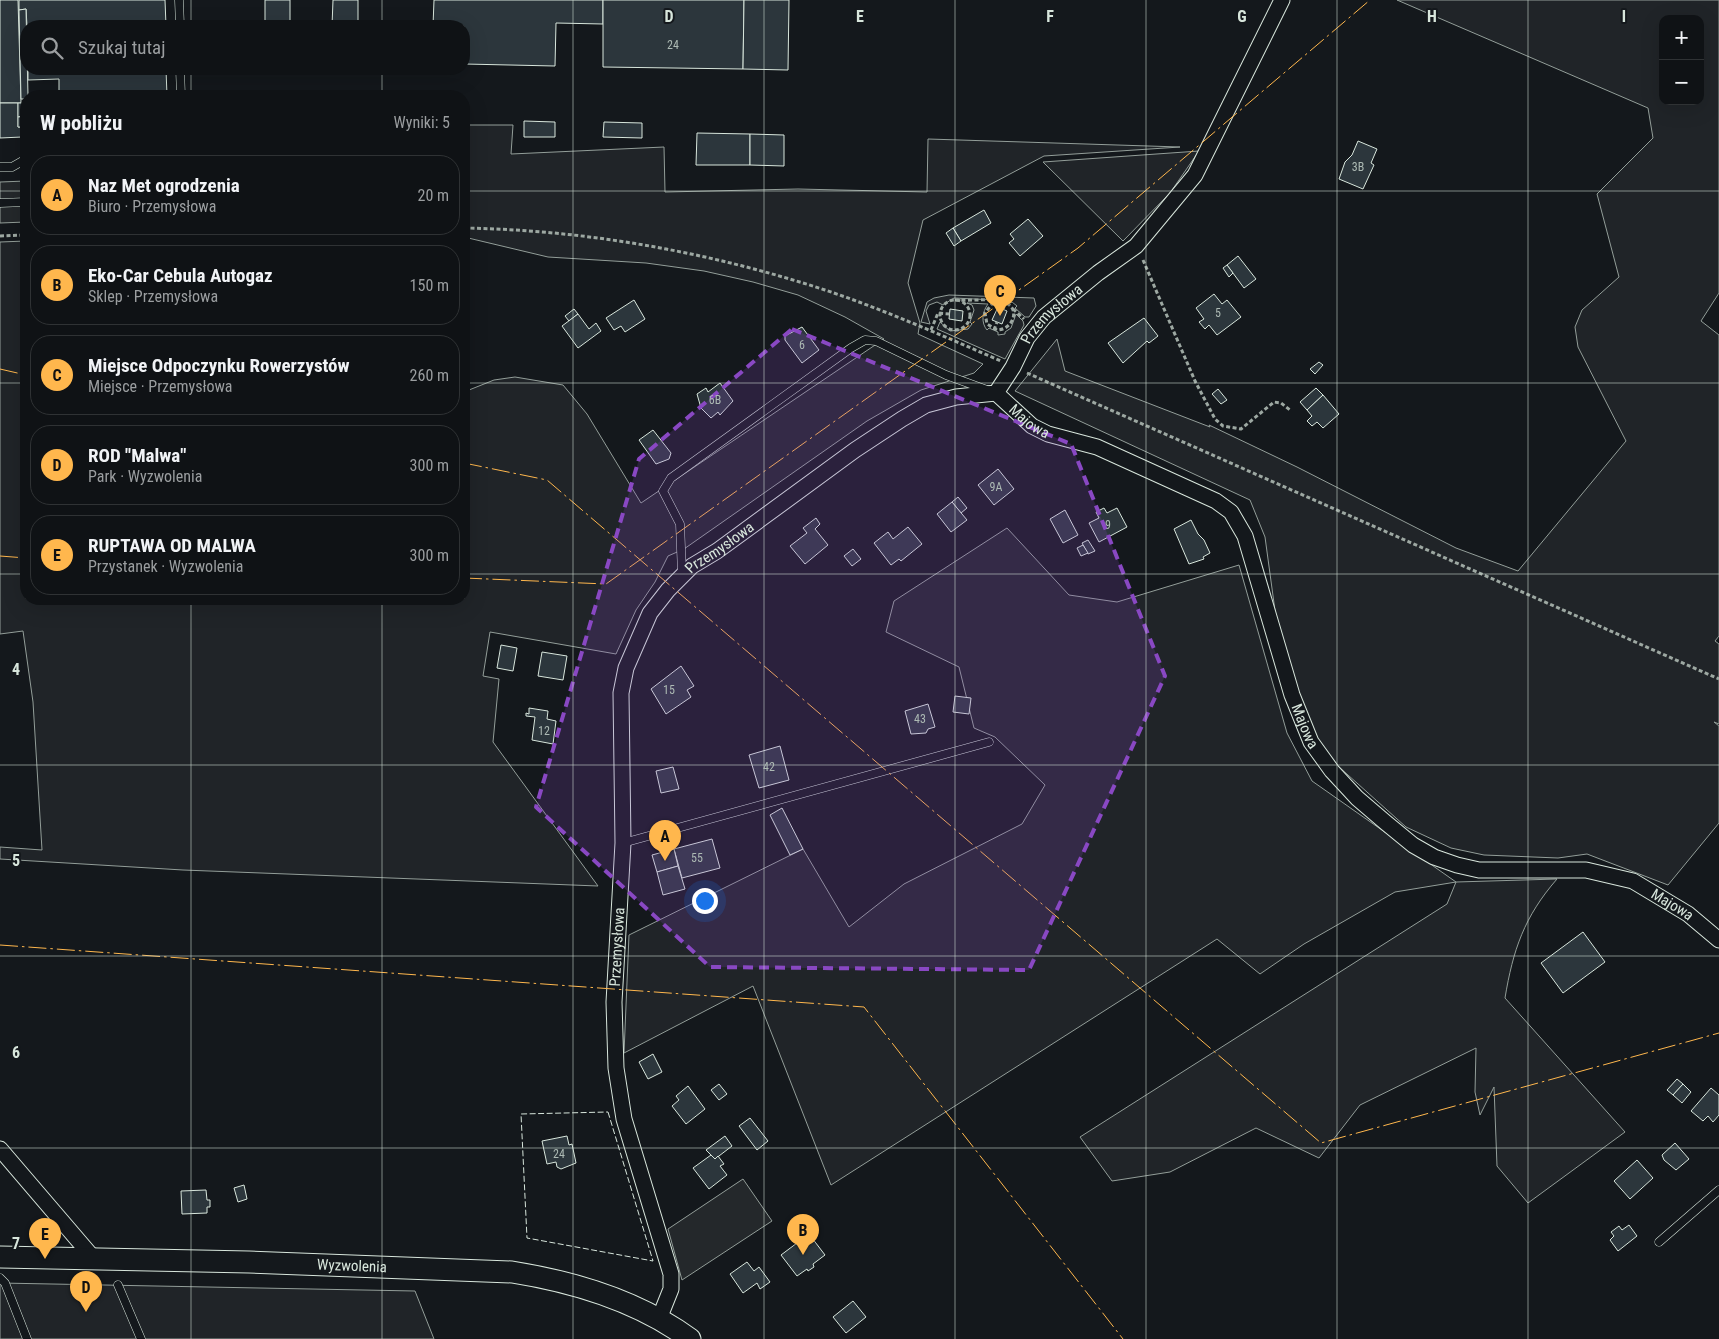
<!DOCTYPE html>
<html lang="pl">
<meta charset="utf-8">
<style>
:root{--surface:#0f1215;--page:#181b1e;--text:#f1f3f6;--muted:#9b9ea0;--line:#2f3234;--accent:#ffb74d}
body{margin:0;font-family:"Roboto Condensed",sans-serif;background:var(--page);color:var(--text)}
.controls{position:absolute;right:15px;top:15px;display:grid;overflow:hidden;border-radius:10px;box-shadow:0 5px 20px #0002}
.controls button{width:45px;height:45px;display:grid;place-items:center;padding:0;border:0;border-bottom:1px solid var(--line);background:var(--surface);color:var(--text);font:25px sans-serif}
.you{position:absolute;left:704px;top:900px;width:18px;height:18px;margin:-12px;border:4px solid #fff;border-radius:50%;background:#1a73e8;box-shadow:0 0 0 8px #1a73e833}
.badge{display:grid;place-items:center;width:32px;height:32px;border-radius:50%;background:var(--accent);color:#111;font-size:16px;font-weight:700}
.pin{position:absolute;translate:-50% -41px;filter:drop-shadow(0 1px 2px #0008)}
.pin::after{content:'';position:absolute;top:26px;width:18px;height:15px;background:inherit;clip-path:polygon(0 0,100% 0,50% 100%)}
.list{margin:0;padding:0;list-style:none}
h2{display:flex;justify-content:space-between;align-items:center;height:65px;margin:0;padding:0 20px;font-size:21px}
h2 small{font-size:16px;font-weight:400;color:var(--muted)}
.list li{display:grid;grid-template-columns:32px 1fr auto;gap:15px;align-items:center;box-sizing:border-box;height:80px;margin:0 10px 10px;padding:0 10px;border:1px solid var(--line);border-radius:20px}
.list b{display:block;font-size:19px;white-space:nowrap}
.list p{margin:0;font-size:16px;white-space:nowrap;color:var(--muted)}
.list em{font-size:16px;font-style:normal;color:var(--muted)}
.icon{flex:none;width:28px;height:28px;fill:none;stroke:currentColor;stroke-width:2;stroke-linecap:round;stroke-linejoin:round}
.map{position:relative;flex:none;width:1719px;height:1339px;overflow:hidden}
.search{position:absolute;background:var(--surface);box-shadow:0 5px 20px #0002;left:20px;top:20px;width:450px;height:55px;display:flex;align-items:center;gap:12px;box-sizing:border-box;padding:0 18px;border-radius:20px;color:var(--muted);font-size:19px}
.panel{position:absolute;background:var(--surface);box-shadow:0 5px 20px #0002;left:20px;top:90px;width:450px;height:515px;border-radius:20px}
.map>svg:first-child{display:block}
.green{fill:#202428;stroke:#939e99;fill-rule:evenodd}
.parking{fill:#24282b;stroke:#939e99}
.building{fill:#2c363c;stroke:#d8e6dc}
.lines{fill:none;stroke-linecap:round;stroke-linejoin:round}
.lane-casing{stroke:#d8e6dc;stroke-width:9}
.street-casing{stroke:#d8e6dc;stroke-width:17}
.secondary-casing{stroke:#d8e6dc;stroke-width:23}
.path{stroke:#9da8a2;stroke-width:3;stroke-dasharray:4 2.5;stroke-linecap:butt}
.lane{stroke:#14181c;stroke-width:8}
.street{stroke:#14181c;stroke-width:15}
.secondary{stroke:#14181c;stroke-width:21}
.fence{stroke:#d8e6dc;stroke-width:1;stroke-dasharray:6 2.5;stroke-linecap:butt}
.power{stroke:#ffb74d;stroke-width:1;stroke-dasharray:18 4 2.5 4;stroke-linecap:butt}
.marked{fill:#8948c3;fill-opacity:0.2;stroke:#8948c3;stroke-width:4;stroke-dasharray:10 6;stroke-linejoin:round}
.grid{fill:none;stroke:#d8e6dc;stroke-width:1;stroke-opacity:0.55}
.labels{text-anchor:middle;stroke-width:4;stroke-linejoin:round;paint-order:stroke}
.number-label{font-size:12px;fill:#adbab4}
.street-label{font-size:15px;fill:#d8e6dc;stroke:#14181c}
.grid-label{font-size:16px;text-anchor:middle;font-weight:bold;fill:#d8e6dc;stroke:#14181c;stroke-width:4;stroke-linejoin:round;paint-order:stroke}
</style>
<div class="map">
<svg width="1719" height="1339" viewBox="0 0 1719 1339">
<rect width="100%" height="100%" fill="#14181c"/>
<g class="green">
<path d="M1397,0H1719V293L1701,321L1719,335V636L1715,641L1719,644V724L1714,722L1719,726V823L1668,885L1587,854L1558,858L1484,855L1451,848L1406,827L1319,749L1279,640L1265,537L1250,500L1015,391L1057,339L1065,371L1210,427L1209,425L1297,467L1456,548L1518,571L1626,441L1578,347L1575,327L1582,310L1619,277L1597,194L1653,138L1648,108ZM1663,19H1700V101H1663Z"/>
<polygon points="464,125 513,125 511,154 664,147 665,192 798,189 927,192 928,139 1180,147 1044,156 923,220 908,283 920,323 918,334 983,364 974,373 921,390 867,421 684,549 668,556 655,582 636,610 616,654 490,632 483,676 499,679 493,742 598,886 183,870 0,859 0,847 42,850 33,702 23,631 0,634 0,242 26,241 26,599 464,599 464,392 494,380 515,377 563,385 587,414 641,503 884,339 845,317 798,295 753,282 704,271 646,263 548,257 464,237"/>
<polygon points="1199,151 1170,193 1123,241 1043,162"/>
<polygon points="949,295 1034,298 1036,306 1029,317 1025,317 1015,308 1017,306 1012,302 1011,303 1001,300 1001,297 995,298 995,300 954,298 943,305 937,302 929,305 926,311 930,324 921,322 927,302 934,298"/>
<path d="M967,303L988,304C982,312 981,323 987,330L989,328L998,332V335L1005,334V332L1011,328L1016,314L1023,321L1024,325L1005,359L937,329L940,322L950,331L968,329L972,324L970,322L974,310L972,305Z"/>
<path d="M1007,528L1069,595L1117,602L1239,565L1287,733L1312,781L1456,882L1557,879C1524,917 1513,950 1505,998L1625,1132L1528,1203L1497,1166L1494,1087L1480,1115L1475,1092L1476,1048L1360,1105L1319,1158L1256,1128L1170,1172L1112,1181L1080,1137L1447,904L1456,882L1395,892L1304,944L1260,974L1217,939L831,1185L753,986L624,1053L629,935L803,849L849,927L904,884L1022,824L1045,785L995,737L974,728L959,667L886,632L894,601Z"/>
<polygon points="0,1283 415,1291 434,1339 0,1339"/>
</g>
<g class="parking">
<polygon points="26,181 26,222 0,223 0,182"/>
<polygon points="743,1179 772,1221 682,1280 668,1229"/>
</g>
<g class="building">
<polygon points="0,0 18,0 21,103 0,103"/>
<polygon points="19,0 165,0 166,26 27,26 26,9 19,10"/>
<rect x="265" y="0" width="25" height="26"/>
<polygon points="333,0 358,0 358,26 332,26"/>
<polygon points="434,0 603,0 603,24 556,23 555,66 464,64 464,26 433,26"/>
<polygon points="603,0 744,0 743,69 603,67"/>
<polygon points="744,0 789,0 788,70 743,69"/>
<polygon points="26,9 28,96 26,99 21,99 19,10"/>
<polygon points="28,69 166,69 167,96 59,96 59,79 28,80"/>
<polygon points="222,95 282,96 222,96"/>
<polygon points="0,103 18,103 18,127 21,127 22,137 0,138"/>
<polygon points="18,103 26,103 26,116 18,117"/>
<polygon points="26,116 26,127 18,127 18,117"/>
<polygon points="524,121 555,122 555,137 524,137"/>
<polygon points="604,122 642,123 642,138 603,137"/>
<polygon points="697,133 750,134 750,165 696,165"/>
<polygon points="750,134 784,135 784,166 750,165"/>
<polygon points="1358,141 1377,149 1371,163 1374,165 1363,189 1339,179 1345,162 1352,155"/>
<polygon points="984,210 991,223 961,241 953,228"/>
<polygon points="1028,219 1043,236 1020,256 1009,243 1014,239 1010,234"/>
<polygon points="953,228 961,241 954,246 946,233"/>
<polygon points="1238,256 1256,279 1244,288 1227,265"/>
<polygon points="1227,265 1233,273 1229,277 1223,268"/>
<polygon points="1214,294 1222,304 1227,300 1241,317 1217,335 1209,325 1205,329 1199,322 1204,319 1196,308"/>
<polygon points="634,300 645,319 625,332 621,326 614,330 606,318"/>
<polygon points="998,307 1007,311 1002,324 992,320"/>
<polygon points="574,309 578,314 569,321 565,316"/>
<polygon points="950,309 963,311 962,321 949,319"/>
<polygon points="578,314 589,329 596,323 601,331 578,348 562,326"/>
<polygon points="1144,318 1158,336 1149,343 1147,341 1123,363 1108,343"/>
<polygon points="802,327 819,350 802,363 785,340 785,336"/>
<polygon points="1319,362 1323,365 1315,374 1310,369"/>
<polygon points="720,383 733,401 720,415 718,412 711,418 701,408 697,394 706,388 708,392"/>
<polygon points="1316,388 1323,395 1307,410 1300,402"/>
<polygon points="1218,389 1227,400 1221,404 1212,394"/>
<polygon points="1323,395 1339,414 1323,428 1317,422 1312,426 1307,421 1312,416 1307,410"/>
<polygon points="653,430 671,453 669,459 656,464 639,440"/>
<polygon points="998,469 1014,489 994,505 978,485"/>
<polygon points="958,497 967,508 961,513 952,502"/>
<polygon points="952,502 967,520 951,532 937,514"/>
<polygon points="1104,508 1107,513 1117,508 1127,527 1099,542 1089,523 1099,518 1096,512"/>
<polygon points="1065,510 1078,535 1063,543 1050,519"/>
<polygon points="816,518 820,524 815,529 828,545 805,564 790,546 807,533 803,528"/>
<polygon points="1191,520 1198,534 1204,540 1210,553 1203,557 1204,559 1189,564 1174,529"/>
<polygon points="908,527 922,544 901,561 899,559 891,565 874,543 888,532 893,539"/>
<polygon points="1088,540 1095,551 1088,554 1082,543"/>
<polygon points="1083,545 1088,553 1081,556 1077,548"/>
<polygon points="853,549 861,559 852,566 844,556"/>
<polygon points="501,645 517,648 513,671 497,668"/>
<polygon points="542,652 567,656 563,680 538,676"/>
<polygon points="681,666 694,686 687,690 691,697 666,714 651,689"/>
<polygon points="955,696 971,698 969,714 953,712"/>
<polygon points="928,704 935,727 928,729 926,733 911,734 905,711"/>
<polygon points="529,708 548,711 547,719 556,721 553,744 532,740 535,717 526,716 526,713 529,714"/>
<polygon points="780,746 789,780 759,788 749,755"/>
<polygon points="673,767 679,789 661,793 656,771"/>
<polygon points="782,808 803,849 790,855 770,815"/>
<polygon points="712,839 720,868 682,878 674,849"/>
<polygon points="674,849 678,866 657,872 652,855"/>
<polygon points="678,866 685,889 663,895 657,872"/>
<polygon points="1583,932 1605,962 1563,993 1541,963"/>
<polygon points="653,1054 662,1072 648,1079 639,1062"/>
<polygon points="1677,1079 1683,1084 1673,1095 1667,1090"/>
<polygon points="719,1084 727,1094 719,1100 711,1090"/>
<polygon points="1683,1084 1691,1092 1682,1103 1673,1095"/>
<polygon points="688,1086 705,1109 686,1124 672,1106 679,1100 676,1096"/>
<polygon points="1711,1088 1719,1095 1719,1115 1713,1122 1708,1116 1703,1121 1691,1111"/>
<polygon points="750,1118 768,1141 757,1150 739,1126"/>
<polygon points="567,1136 569,1145 572,1144 576,1163 561,1169 557,1167 556,1162 547,1164 542,1141"/>
<polygon points="725,1136 732,1146 715,1159 706,1150"/>
<polygon points="1675,1143 1689,1159 1676,1170 1664,1160 1662,1155"/>
<polygon points="711,1155 715,1159 718,1156 724,1164 720,1166 727,1175 709,1189 693,1168"/>
<polygon points="1637,1160 1653,1178 1630,1199 1614,1181"/>
<polygon points="244,1185 247,1199 238,1202 234,1188"/>
<polygon points="206,1190 207,1200 210,1200 210,1207 207,1207 207,1213 182,1214 181,1191"/>
<polygon points="1629,1225 1637,1236 1618,1251 1610,1240 1614,1236 1611,1232 1619,1226 1622,1230"/>
<polygon points="809,1234 825,1255 813,1264 814,1267 808,1271 807,1269 797,1276 781,1255"/>
<polygon points="747,1262 754,1271 759,1267 770,1282 760,1289 757,1283 743,1293 730,1274"/>
<polygon points="853,1301 866,1317 846,1333 833,1317"/>
</g>
<g class="lines">
<defs>
<g id="lane">
<polyline points="179,0 180,26"/>
<polyline points="180,69 181,96"/>
<polyline points="0,167 12,167 26,159"/>
<polyline points="0,203 26,202"/>
<polyline points="682,573 680,524 663,491 671,478 851,348 865,340 876,341 946,375 987,390"/>
<polyline points="623,843 989,742"/>
<polyline points="1659,1242 1719,1190"/>
<polyline points="0,1278 5,1283 27,1339"/>
<polyline points="118,1285 141,1339"/>
</g>
<g id="street">
<path id="s1" d="M996,393L1032,426L1048,434L1097,447L1216,501L1231,512L1245,536L1292,695L1311,742L1332,771L1357,798L1385,822L1413,845L1434,857L1457,865L1479,870H1586L1633,881L1688,914L1719,940"/>
<polyline points="0,1149 95,1260"/>
<path id="s2" d="M659,1319L671,1289V1274L624,1119L616,1068L614,1002L623,843L621,693L626,668L650,613L668,590L692,566L717,551L855,450L902,419L926,405L956,397L996,393L1013,367L1027,338L1044,317L1098,273L1136,246L1195,175L1282,0"/>
</g>
<g id="secondary">
<path id="s3" d="M0,1257L249,1262L512,1272C575,1282 638,1301 690,1339"/>
</g>
</defs>
<use href="#lane" class="lane-casing"/>
<use href="#street" class="street-casing"/>
<use href="#secondary" class="secondary-casing"/>
<g class="path">
<path d="M464,228C586,230 709,252 825,290C885,310 943,336 1001,361"/>
<polyline points="0,236 26,235"/>
<polyline points="1143,260 1195,381 1215,419 1223,426 1241,429 1274,402 1281,403 1290,410"/>
<path d="M955,300C970,301 989,298 1003,302C1022,307 1013,330 997,330L987,324L985,313L992,304L1000,302"/>
<circle cx="955" cy="315" r="15"/>
<polyline points="1013,309 1024,319"/>
<polyline points="1003,310 1005,303"/>
<polyline points="931,330 938,313 950,314"/>
<polyline points="994,330 997,322"/>
<polyline points="1027,373 1719,679"/>
</g>
<use href="#lane" class="lane"/>
<use href="#street" class="street"/>
<use href="#secondary" class="secondary"/>
<polygon class="fence" points="608,1112 653,1261 527,1238 521,1114"/>
<g class="power">
<polyline points="0,369 26,375"/>
<polyline points="464,463 547,480 1321,1143 1719,1033"/>
<polyline points="0,556 26,558"/>
<polyline points="464,578 606,584 1078,248 1370,0"/>
<polyline points="0,945 864,1007 1123,1339"/>
</g>
</g>
<path class="marked" d="M792,329L1071,444L1165,676L1029,970L710,967L536,807L639,459Z"/>
<path class="grid" d="M191,0V26M382,0V26M573,0V1339M764,0V1339M955,0V1339M1146,0V1339M1337,0V1339M1528,0V1339M191,69V96M382,69V96M0,191H26M464,191H1719M0,383H26M464,383H1719M0,574H26M464,574H1719M191,599V1339M382,599V1339M0,765H1719M0,956H1719M0,1148H1719"/>
<g class="labels">
<g class="number-label">
<text x="673" y="49">24</text>
<text x="1358" y="171">3B</text>
<text x="1218" y="317">5</text>
<text x="802" y="349">6</text>
<text x="715" y="404">6B</text>
<text x="996" y="491">9A</text>
<text x="1108" y="529">9</text>
<text x="669" y="694">15</text>
<text x="920" y="723">43</text>
<text x="544" y="735">12</text>
<text x="769" y="771">42</text>
<text x="697" y="862">55</text>
<text x="559" y="1158">24</text>
</g>
<g class="street-label">
<text dy="5" stroke="none"><textPath href="#s2" startOffset="1238">Przemysłowa</textPath></text>
<text dy="5" stroke="none"><textPath href="#s1" startOffset="44">Majowa</textPath></text>
<text dy="5" stroke="none"><textPath href="#s2" startOffset="818">Przemysłowa</textPath></text>
<text dy="5" stroke="none"><textPath href="#s1" startOffset="494">Majowa</textPath></text>
<text dy="5" stroke="none"><textPath href="#s1" startOffset="929">Majowa</textPath></text>
<text dy="5" stroke="none"><textPath href="#s2" startOffset="382">Przemysłowa</textPath></text>
<text dy="5" stroke="none"><textPath href="#s3" startOffset="352">Wyzwolenia</textPath></text>
</g>
</g>
<g class="grid-label">
<text x="669" y="22">D</text>
<text x="860" y="22">E</text>
<text x="1050" y="22">F</text>
<text x="1242" y="22">G</text>
<text x="1432" y="22">H</text>
<text x="1624" y="22">I</text>
<text x="16" y="675">4</text>
<text x="16" y="866">5</text>
<text x="16" y="1058">6</text>
<text x="16" y="1249">7</text>
</g>
</svg>
<div class="controls">
<button>+</button>
<button>−</button>
</div>
<div class="you"></div>
<div class="pin badge" style="left:665px;top:861px">A</div>
<div class="pin badge" style="left:803px;top:1255px">B</div>
<div class="pin badge" style="left:1000px;top:316px">C</div>
<div class="pin badge" style="left:86px;top:1312px">D</div>
<div class="pin badge" style="left:45px;top:1259px">E</div>
<div class="search"><svg class="icon" aria-label="search" viewBox="0 0 24 24"><circle cx="10" cy="10" r="6"/><path d="M15 15l6 6"/></svg>Szukaj tutaj</div>
<section class="panel">
<h2>W pobliżu<small>Wyniki: 5</small></h2>
<ul class="list">
<li><span class="badge">A</span><div><b>Naz Met ogrodzenia</b><p>Biuro · Przemysłowa</p></div><em>20 m</em></li>
<li><span class="badge">B</span><div><b>Eko-Car Cebula Autogaz</b><p>Sklep · Przemysłowa</p></div><em>150 m</em></li>
<li><span class="badge">C</span><div><b>Miejsce Odpoczynku Rowerzystów</b><p>Miejsce · Przemysłowa</p></div><em>260 m</em></li>
<li><span class="badge">D</span><div><b>ROD &quot;Malwa&quot;</b><p>Park · Wyzwolenia</p></div><em>300 m</em></li>
<li><span class="badge">E</span><div><b>RUPTAWA OD MALWA</b><p>Przystanek · Wyzwolenia</p></div><em>300 m</em></li>
</ul>
</section>
</div>
